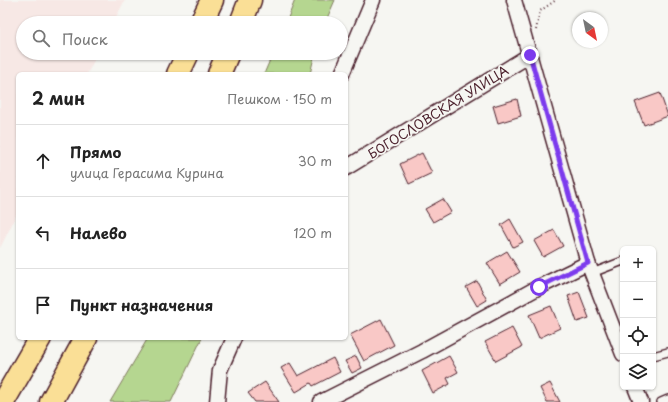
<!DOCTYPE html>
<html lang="ru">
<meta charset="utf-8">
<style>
:root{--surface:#fff;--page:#f6f6f6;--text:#222;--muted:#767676;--line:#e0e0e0}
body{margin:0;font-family:"Playpen Sans",sans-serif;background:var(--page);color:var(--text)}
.controls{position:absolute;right:12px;bottom:12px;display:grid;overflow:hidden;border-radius:6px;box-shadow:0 1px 3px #0004}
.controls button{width:36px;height:36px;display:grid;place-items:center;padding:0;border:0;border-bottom:1px solid var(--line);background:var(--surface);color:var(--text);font:20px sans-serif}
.compass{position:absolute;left:572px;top:12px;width:36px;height:36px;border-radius:50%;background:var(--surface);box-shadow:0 1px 3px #0004;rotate:147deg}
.stop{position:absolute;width:12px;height:12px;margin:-9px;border:3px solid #7c3aed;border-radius:50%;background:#fff}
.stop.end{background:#7c3aed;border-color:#fff;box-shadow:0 1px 4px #0008}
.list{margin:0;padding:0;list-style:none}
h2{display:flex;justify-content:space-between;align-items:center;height:52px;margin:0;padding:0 16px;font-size:17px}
h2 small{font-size:13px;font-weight:400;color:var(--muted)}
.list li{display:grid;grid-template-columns:26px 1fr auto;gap:12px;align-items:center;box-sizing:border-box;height:72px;padding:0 16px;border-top:1px solid var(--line)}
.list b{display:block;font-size:15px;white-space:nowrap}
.list p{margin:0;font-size:13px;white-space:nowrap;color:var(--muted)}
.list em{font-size:13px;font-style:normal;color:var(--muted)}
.icon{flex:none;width:22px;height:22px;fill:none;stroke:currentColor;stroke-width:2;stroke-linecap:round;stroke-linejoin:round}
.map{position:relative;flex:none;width:668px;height:402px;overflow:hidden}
.search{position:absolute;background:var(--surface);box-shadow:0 1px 3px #0004;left:16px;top:16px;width:332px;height:44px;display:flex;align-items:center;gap:10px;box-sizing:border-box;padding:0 14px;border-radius:22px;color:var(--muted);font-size:15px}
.panel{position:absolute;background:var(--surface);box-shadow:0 1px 3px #0004;left:16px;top:72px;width:332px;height:268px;border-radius:6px}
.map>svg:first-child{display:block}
.built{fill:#f7e8e5}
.green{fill:#b5d690;stroke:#807a5e}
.building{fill:#f9c8c6;stroke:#4a1f2b}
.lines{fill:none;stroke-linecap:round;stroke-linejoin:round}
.service-casing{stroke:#4a1f2b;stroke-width:10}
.minor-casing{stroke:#4a1f2b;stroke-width:17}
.trunk-casing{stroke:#4a1f2b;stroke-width:25}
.path{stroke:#4a1f2b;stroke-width:2;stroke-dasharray:1 3;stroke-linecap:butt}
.service{stroke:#f6f6f2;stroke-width:7}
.minor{stroke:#f6f6f2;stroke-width:14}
.trunk{stroke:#fadf96;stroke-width:22}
.route{stroke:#7c3aed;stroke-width:5}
.labels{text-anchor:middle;stroke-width:3.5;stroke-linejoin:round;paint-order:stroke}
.street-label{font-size:13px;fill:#4a1f2b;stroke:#f6f6f2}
</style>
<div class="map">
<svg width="668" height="402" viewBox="0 0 668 402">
<rect width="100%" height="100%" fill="#f6f6f2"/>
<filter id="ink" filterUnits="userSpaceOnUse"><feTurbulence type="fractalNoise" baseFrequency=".025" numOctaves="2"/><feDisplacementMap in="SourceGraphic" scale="8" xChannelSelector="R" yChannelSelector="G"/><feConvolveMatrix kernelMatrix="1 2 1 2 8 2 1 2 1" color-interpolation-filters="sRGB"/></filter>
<g filter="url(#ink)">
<polygon class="built" points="0,0 125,0 113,23 23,23 23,53 98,53 87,74 18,74 18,212 0,248"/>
<g class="green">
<polygon points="295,0 335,0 325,23 286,23"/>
<polygon points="273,53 315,53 310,74 264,74"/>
<polygon points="148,338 202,338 171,402 110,402"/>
</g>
<g class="building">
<polygon points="660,93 668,116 644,125 635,102"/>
<polygon points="517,99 521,116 498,123 493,106"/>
<polygon points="422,153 432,173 409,184 400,164"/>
<polygon points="443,199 451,212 433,222 425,209"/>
<polygon points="510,219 523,242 513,247 501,225"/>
<polygon points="554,230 563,246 543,257 534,241"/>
<polygon points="507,251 520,272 500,284 487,263"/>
<polygon points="477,281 487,300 477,306 466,287"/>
<polygon points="579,292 589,318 577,322 568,296"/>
<polygon points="551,306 560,328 539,338 529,315"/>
<polygon points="381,319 394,345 364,361 350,335"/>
<polygon points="512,328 522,347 496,361 485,342"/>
<polygon points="356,356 362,368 352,373 345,361"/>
<polygon points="449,356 458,372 447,378 450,384 433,393 422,371"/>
<polygon points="333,358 340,372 313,386 311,383 296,392 281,368 290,363 298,376"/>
<polygon points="265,382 279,402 255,402 248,393"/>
<polygon points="550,383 560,402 547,402 540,388"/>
</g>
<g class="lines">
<defs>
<g id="service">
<polyline points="592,273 623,261"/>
<polyline points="653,356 668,352"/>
<polyline points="661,402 668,399"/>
</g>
<g id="minor">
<polyline points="514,0 588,263 623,354"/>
<polyline points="342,74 373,0"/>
<polyline points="346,168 530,55"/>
<polyline points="635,387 641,402"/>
<polyline points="217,402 220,370 234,338"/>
<polyline points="321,402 422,351 539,287 588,263"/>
</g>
<g id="trunk">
<polyline points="201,23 212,0"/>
<polyline points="241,23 250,0"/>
<polyline points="178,74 188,53"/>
<polyline points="219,74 228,53"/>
<polyline points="3,402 40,338"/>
<polyline points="51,402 86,338"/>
</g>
</defs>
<use href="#service" class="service-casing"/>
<use href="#minor" class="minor-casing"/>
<use href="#trunk" class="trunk-casing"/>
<polyline class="path" points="536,30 540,11 556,0"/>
<use href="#service" class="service"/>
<use href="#minor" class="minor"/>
<use href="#trunk" class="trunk"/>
</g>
</g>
<g class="lines" filter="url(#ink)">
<polyline class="route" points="530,55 588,263 539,287"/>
</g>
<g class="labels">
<g class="street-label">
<text transform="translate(438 112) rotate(-32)" y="5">БОГОСЛОВСКАЯ УЛИЦА</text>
</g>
</g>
</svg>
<div class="controls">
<button>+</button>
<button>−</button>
<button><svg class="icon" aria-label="locate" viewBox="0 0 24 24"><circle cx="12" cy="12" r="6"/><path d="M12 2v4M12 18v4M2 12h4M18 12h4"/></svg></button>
<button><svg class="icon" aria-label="layers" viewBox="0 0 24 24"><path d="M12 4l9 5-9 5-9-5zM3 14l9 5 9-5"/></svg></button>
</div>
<svg class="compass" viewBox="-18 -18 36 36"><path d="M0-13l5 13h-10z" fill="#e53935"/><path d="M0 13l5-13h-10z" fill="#767676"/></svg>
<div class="stop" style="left:539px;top:287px"></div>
<div class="stop end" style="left:530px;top:55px"></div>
<div class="search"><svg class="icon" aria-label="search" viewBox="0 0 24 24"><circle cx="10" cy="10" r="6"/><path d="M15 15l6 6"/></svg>Поиск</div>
<section class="panel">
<h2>2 мин<small>Пешком · 150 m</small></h2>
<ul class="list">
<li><svg class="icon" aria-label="ahead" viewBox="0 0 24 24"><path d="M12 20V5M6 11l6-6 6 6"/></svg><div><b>Прямо</b><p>улица Герасима Курина</p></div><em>30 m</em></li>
<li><svg class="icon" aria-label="left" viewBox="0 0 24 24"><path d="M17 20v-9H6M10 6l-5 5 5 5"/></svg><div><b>Налево</b></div><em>120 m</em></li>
<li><svg class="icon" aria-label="arrive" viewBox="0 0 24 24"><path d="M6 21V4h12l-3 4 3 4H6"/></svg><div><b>Пункт назначения</b></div></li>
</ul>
</section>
</div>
